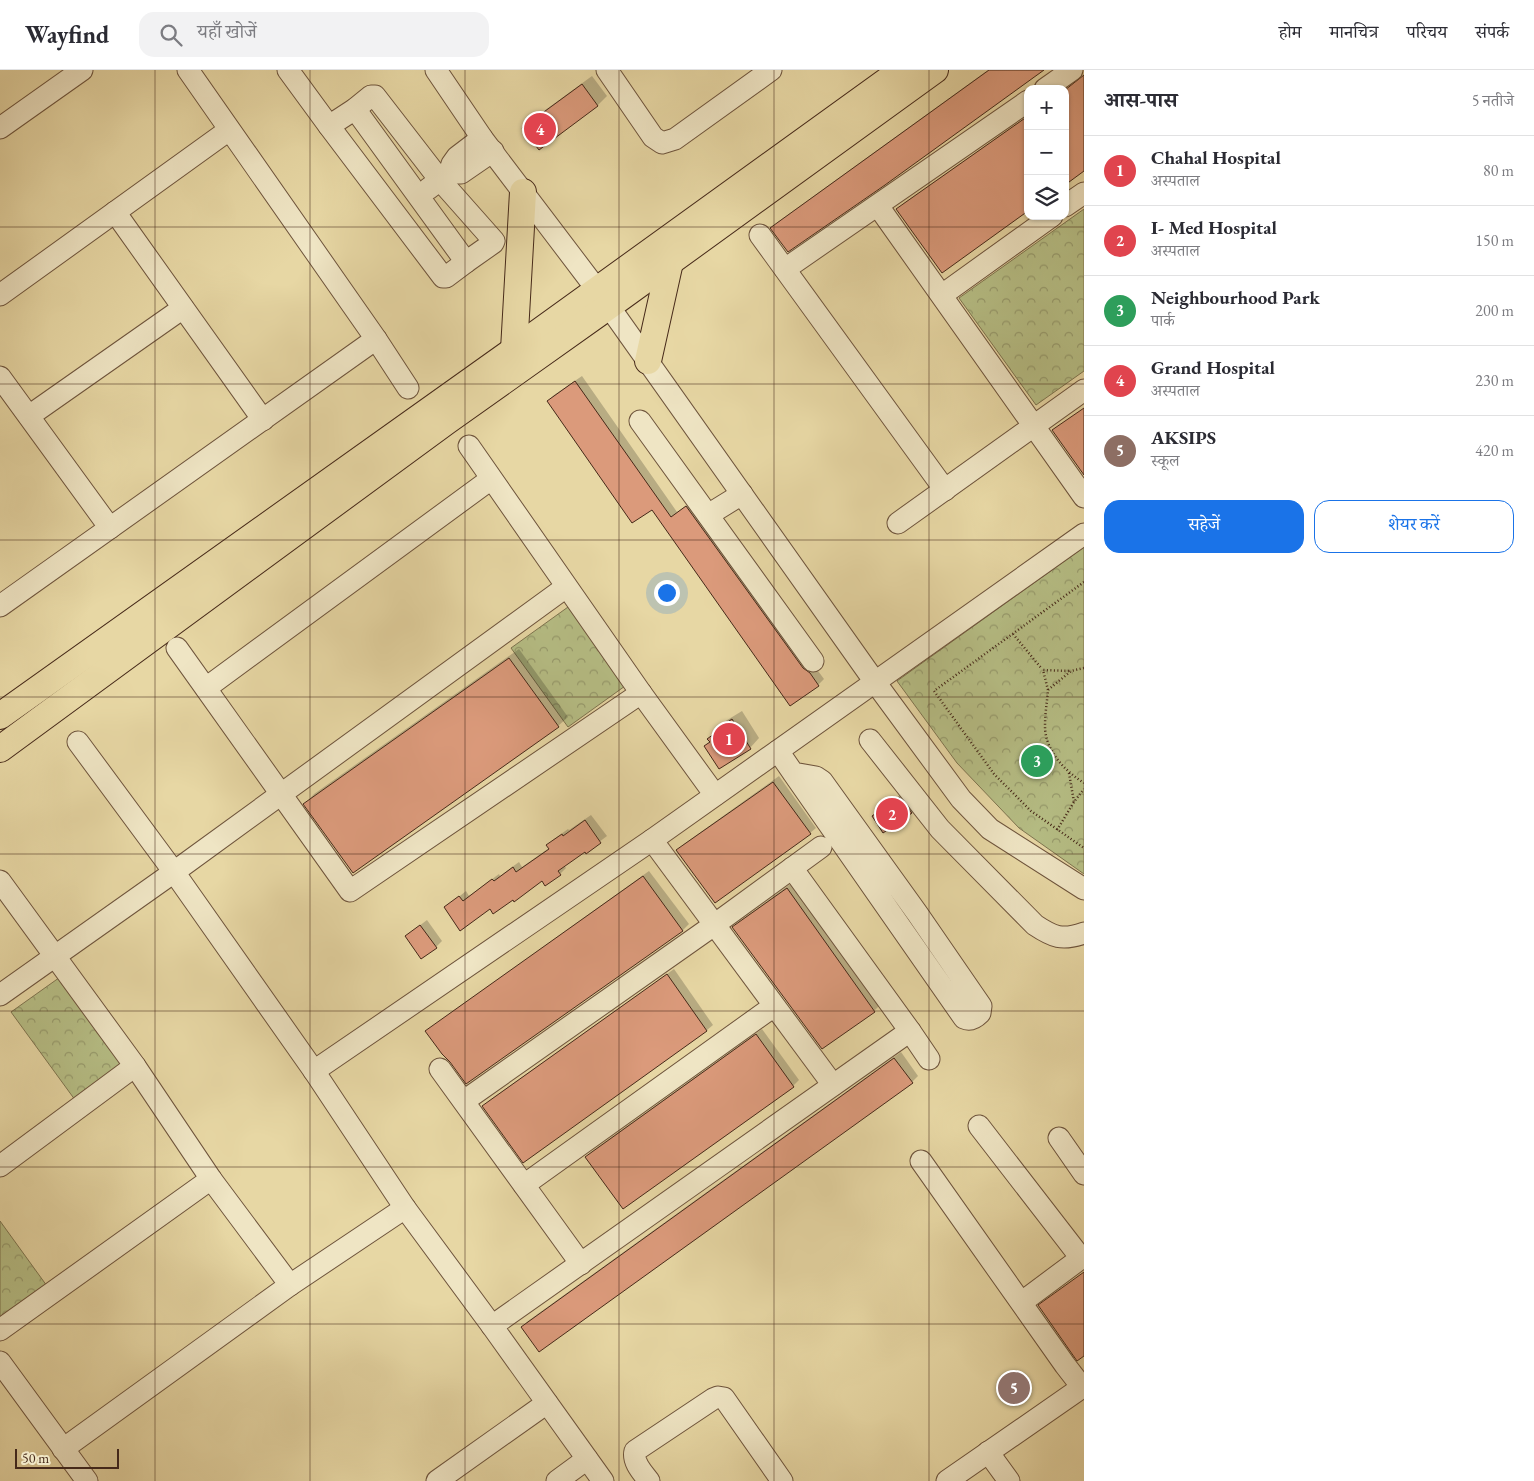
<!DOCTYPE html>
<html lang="hi">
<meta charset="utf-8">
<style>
:root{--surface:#fff;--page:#f2f2f3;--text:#2b2b33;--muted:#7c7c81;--line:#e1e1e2;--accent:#1a73e8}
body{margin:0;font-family:"EB Garamond","Noto Serif Devanagari",serif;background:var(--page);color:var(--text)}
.controls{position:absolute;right:15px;top:15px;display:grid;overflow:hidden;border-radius:10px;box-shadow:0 1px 4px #0004}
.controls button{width:45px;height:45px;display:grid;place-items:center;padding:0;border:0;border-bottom:1px solid var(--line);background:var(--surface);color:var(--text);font:25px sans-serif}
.scale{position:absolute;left:15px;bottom:12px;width:104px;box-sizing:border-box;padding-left:5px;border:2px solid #462919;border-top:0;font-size:14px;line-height:18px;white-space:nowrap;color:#462919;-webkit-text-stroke:4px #efe5c4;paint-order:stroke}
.you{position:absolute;left:666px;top:522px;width:18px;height:18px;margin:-12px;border:4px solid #fff;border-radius:50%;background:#1a73e8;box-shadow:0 0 0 8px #1a73e833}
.badge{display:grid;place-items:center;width:32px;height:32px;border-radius:50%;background:var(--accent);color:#fff;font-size:16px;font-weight:700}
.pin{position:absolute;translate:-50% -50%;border:2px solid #fff;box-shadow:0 1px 5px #0006}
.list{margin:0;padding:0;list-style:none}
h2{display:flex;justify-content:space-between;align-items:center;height:65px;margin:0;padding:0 20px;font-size:21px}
h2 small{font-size:16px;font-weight:400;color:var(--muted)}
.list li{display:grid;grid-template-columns:32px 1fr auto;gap:15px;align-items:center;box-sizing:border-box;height:70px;padding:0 20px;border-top:1px solid var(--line)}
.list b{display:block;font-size:19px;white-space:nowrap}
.list p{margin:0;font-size:16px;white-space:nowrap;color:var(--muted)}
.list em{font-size:16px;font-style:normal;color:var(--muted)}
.actions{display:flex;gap:10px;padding:15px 20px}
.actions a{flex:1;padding:11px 0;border:1px solid var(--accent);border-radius:15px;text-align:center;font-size:18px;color:var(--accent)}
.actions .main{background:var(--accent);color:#fff}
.icon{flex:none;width:28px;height:28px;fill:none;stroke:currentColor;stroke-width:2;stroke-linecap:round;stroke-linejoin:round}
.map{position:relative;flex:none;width:1084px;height:1411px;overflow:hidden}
header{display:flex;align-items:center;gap:30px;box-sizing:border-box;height:70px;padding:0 25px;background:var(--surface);border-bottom:1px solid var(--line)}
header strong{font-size:24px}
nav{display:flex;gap:28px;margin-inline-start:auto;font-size:18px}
.search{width:350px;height:45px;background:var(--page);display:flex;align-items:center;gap:12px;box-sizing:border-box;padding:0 18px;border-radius:15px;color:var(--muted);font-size:19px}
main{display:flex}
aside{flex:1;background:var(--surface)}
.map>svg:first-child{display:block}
.forest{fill:url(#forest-crowns);stroke:#7e744f}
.shadow{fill:#0003}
.building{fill:#db9a7b;stroke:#462919}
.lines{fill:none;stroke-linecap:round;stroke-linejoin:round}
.minor-casing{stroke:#6e543c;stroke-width:23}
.major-casing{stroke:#462919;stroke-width:28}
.path{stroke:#462919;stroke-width:2.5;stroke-dasharray:1 2.5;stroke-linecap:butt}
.minor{stroke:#efe5c4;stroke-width:21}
.major{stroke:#e7d7a4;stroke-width:26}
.grid{fill:none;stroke:#462919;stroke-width:1;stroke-opacity:0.55}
</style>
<header>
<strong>Wayfind</strong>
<div class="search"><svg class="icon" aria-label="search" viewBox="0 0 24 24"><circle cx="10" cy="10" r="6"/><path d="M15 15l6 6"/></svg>यहाँ खोजें</div>
<nav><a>होम</a><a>मानचित्र</a><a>परिचय</a><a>संपर्क</a></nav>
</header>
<main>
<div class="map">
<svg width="1084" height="1411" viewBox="0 0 1084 1411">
<defs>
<pattern id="forest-crowns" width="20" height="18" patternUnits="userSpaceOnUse" patternTransform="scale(1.25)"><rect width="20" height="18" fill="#b6be85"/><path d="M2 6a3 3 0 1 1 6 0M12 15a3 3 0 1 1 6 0" fill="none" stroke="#969a6c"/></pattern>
</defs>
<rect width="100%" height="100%" fill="#e7d7a4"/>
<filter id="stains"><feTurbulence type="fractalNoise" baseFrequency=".004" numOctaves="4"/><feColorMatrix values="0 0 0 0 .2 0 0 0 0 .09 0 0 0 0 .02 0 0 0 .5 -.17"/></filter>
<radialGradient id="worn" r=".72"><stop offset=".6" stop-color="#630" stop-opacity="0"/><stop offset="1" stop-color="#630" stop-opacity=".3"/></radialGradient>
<g class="forest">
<polygon points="1084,139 1084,301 1036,335 959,228"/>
<polygon points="1084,477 1084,804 1019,758 957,693 897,611"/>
<polygon points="575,532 632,611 568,657 511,578"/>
<polygon points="63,905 129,997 78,1034 11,942"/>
<polygon points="0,1151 47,1216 0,1250"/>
</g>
<g class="shadow">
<polygon points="988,0 1042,0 772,158 778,152"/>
<polygon points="592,6 607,26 598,35 539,79 524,58 533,49"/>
<polygon points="1028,46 1028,140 898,139 904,133"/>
<polygon points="582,306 677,442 693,431 824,609 818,615 791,634 652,438 548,331 554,325"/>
<polygon points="519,579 568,647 558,656 353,801 305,734 314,724"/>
<polygon points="742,641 759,668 750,678 711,671 709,669 724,652"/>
<polygon points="779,706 816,758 810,763 678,780 684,774"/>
<polygon points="905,722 917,736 911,742 873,746 879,740"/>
<polygon points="591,745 607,766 586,782 585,781 564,795 566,798 560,804 542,809 513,828 490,837 445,838 466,821 469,826 499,804 500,806 519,792 522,797 549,778 548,775 554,769 568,759 569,760"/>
<polygon points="649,801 689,854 683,860 467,1012 427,962 433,956"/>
<polygon points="793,812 880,935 874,941 823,978 734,857 740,851"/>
<polygon points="427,850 442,871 436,877 406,866"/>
<polygon points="674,899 713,955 707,960 490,1030"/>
<polygon points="762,959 799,1010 793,1016 586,1087 592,1081"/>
<polygon points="901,982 918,1006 912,1012 522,1257 528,1251"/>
</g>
<g class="building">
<polygon points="989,0 1044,0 885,115 788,182 770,158"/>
<polygon points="1084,5 1084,101 1065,115 1065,20"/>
<polygon points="582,14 598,36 539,80 522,58"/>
<polygon points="1028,46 1028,141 942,203 896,139"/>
<polygon points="575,311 671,447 686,436 803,598 810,603 819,616 790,636 652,440 632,453 547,331"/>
<polygon points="1084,338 1084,405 1052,360"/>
<polygon points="509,588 559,657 353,803 303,734"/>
<polygon points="732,649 751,679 719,699 704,676 710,672 707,669 714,664 713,662"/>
<polygon points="773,712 811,764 715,833 676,780"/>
<polygon points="899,727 912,743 883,763 872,746"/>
<polygon points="585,750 601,773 586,784 585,782 558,801 561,805 545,816 542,811 514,832 513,830 493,844 490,839 460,861 444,837 459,826 463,831 492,809 494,811 513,797 516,802 549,779 546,775 562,764 563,766"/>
<polygon points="643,806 683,861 466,1014 450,992 442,984 425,961"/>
<polygon points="787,818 875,942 822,979 732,857"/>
<polygon points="420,855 437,878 421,889 405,866"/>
<polygon points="667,904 707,961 523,1093 482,1036"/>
<polygon points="756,964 794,1017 623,1139 585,1087"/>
<polygon points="894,988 913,1013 539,1282 521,1257"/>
<polygon points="1084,1202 1084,1286 1077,1291 1038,1235"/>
</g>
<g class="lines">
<defs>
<g id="minor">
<polyline points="188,0 376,269 408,318"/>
<polyline points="288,0 329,56 443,207 446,207 466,192"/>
<polyline points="436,0 482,68 598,221 875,612 961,729 990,759 1084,819"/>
<polyline points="607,0 653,67 662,73 675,69 771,0"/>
<polyline points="1045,19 1072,0"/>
<polyline points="355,39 466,192 493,173 494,171 440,110 449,103 452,94 457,87 482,68"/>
<polyline points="329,56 355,39 371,26 375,26 440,110 428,119"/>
<polyline points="0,58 82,0"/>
<polyline points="449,103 461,103 493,81"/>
<polyline points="878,136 1084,427"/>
<polyline points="1065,136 1084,123"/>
<polyline points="115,142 263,350"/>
<polyline points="760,165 945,420"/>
<polyline points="785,199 1028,31"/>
<polyline points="0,225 229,60"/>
<polyline points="942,225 1052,146"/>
<polyline points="0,307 110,458"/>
<polyline points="29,346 183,238"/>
<polyline points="640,351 813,591"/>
<polyline points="469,376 641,623 715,725"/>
<polyline points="708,445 742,424"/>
<polyline points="898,453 1084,320"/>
<polyline points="0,536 376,269"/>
<polyline points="177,578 350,821 641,623"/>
<polyline points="206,618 491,409"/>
<path d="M870,670L940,759L1035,855C1053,867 1062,871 1084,863"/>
<polyline points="78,672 174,802 314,1001 405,1138 492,1256 603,1411"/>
<path d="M778,681L798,710L964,948C970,951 975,948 980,943L981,936L917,843L822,711L816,707L793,703"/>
<polyline points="652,770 833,1015"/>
<polyline points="792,798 910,961 929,989"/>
<polyline points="0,811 135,996 211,1109 290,1215"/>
<polyline points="0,925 174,802 566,517"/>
<polyline points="440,999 581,1194"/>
<polyline points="314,1001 652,770 1084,464"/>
<polyline points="464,1031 714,855 821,777"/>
<polyline points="979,1056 1081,1188"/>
<polyline points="1059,1068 1084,1104"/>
<polyline points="921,1091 1065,1295 1082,1317"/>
<polyline points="0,1096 135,996"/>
<polyline points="524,1115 774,936"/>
<polyline points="1022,1232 1084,1186"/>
<polyline points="492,1256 910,961"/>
<polyline points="0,1260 211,1109"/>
<polyline points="0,1292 87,1411"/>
<polyline points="63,1379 290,1215 405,1138"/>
<polyline points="988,1382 1009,1411"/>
<polyline points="437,1411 547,1333"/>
<polyline points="557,1411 587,1389"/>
<path d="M649,1411C643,1403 632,1392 635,1381L713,1329L718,1327L724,1328L782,1411"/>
<polyline points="947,1411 1084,1316"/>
</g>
<g id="major">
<polyline points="514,280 523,122"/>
<polyline points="648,291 670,192"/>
<polyline points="0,646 514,280 902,0"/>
<polyline points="0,679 447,351 609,236 935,0"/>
</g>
</defs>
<use href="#minor" class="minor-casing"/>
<use href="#major" class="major-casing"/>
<g class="path">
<polyline points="1084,512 934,621 994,704 1031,741 1084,778"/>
<polyline points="1013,564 1042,599"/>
<path d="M1084,598L1071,601L1048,620C1047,632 1045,644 1045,656C1045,681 1065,701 1084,713"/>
<polyline points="1048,620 1043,600 1070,601"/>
<polyline points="1069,703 1074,732 1084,719"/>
<polyline points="1057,760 1074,732"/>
</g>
<use href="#minor" class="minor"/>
<use href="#major" class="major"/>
</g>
<path class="grid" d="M155,0V1411M310,0V1411M465,0V1411M619,0V1411M774,0V1411M929,0V1411M0,157H1084M0,314H1084M0,470H1084M0,627H1084M0,784H1084M0,941H1084M0,1097H1084M0,1254H1084"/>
<rect width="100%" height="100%" filter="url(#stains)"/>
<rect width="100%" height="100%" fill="url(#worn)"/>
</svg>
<div class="controls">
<button>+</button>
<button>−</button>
<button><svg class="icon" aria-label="layers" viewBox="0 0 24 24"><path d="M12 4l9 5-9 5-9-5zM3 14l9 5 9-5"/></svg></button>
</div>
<div class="scale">50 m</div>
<div class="you"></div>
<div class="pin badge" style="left:729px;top:669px;background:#e0444e">1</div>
<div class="pin badge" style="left:892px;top:744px;background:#e0444e">2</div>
<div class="pin badge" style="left:1037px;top:691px;background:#2e9e5b">3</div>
<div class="pin badge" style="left:540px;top:59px;background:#e0444e">4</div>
<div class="pin badge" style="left:1014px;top:1318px;background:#8d6e63">5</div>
</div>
<aside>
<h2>आस-पास<small>5 नतीजे</small></h2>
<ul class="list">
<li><span class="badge" style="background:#e0444e">1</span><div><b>Chahal Hospital</b><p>अस्पताल</p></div><em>80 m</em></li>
<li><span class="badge" style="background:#e0444e">2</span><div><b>I- Med Hospital</b><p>अस्पताल</p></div><em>150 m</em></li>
<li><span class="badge" style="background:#2e9e5b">3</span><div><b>Neighbourhood Park</b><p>पार्क</p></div><em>200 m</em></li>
<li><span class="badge" style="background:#e0444e">4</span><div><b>Grand Hospital</b><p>अस्पताल</p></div><em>230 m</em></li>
<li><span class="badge" style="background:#8d6e63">5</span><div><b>AKSIPS</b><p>स्कूल</p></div><em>420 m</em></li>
</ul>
<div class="actions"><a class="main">सहेजें</a><a>शेयर करें</a></div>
</aside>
</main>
